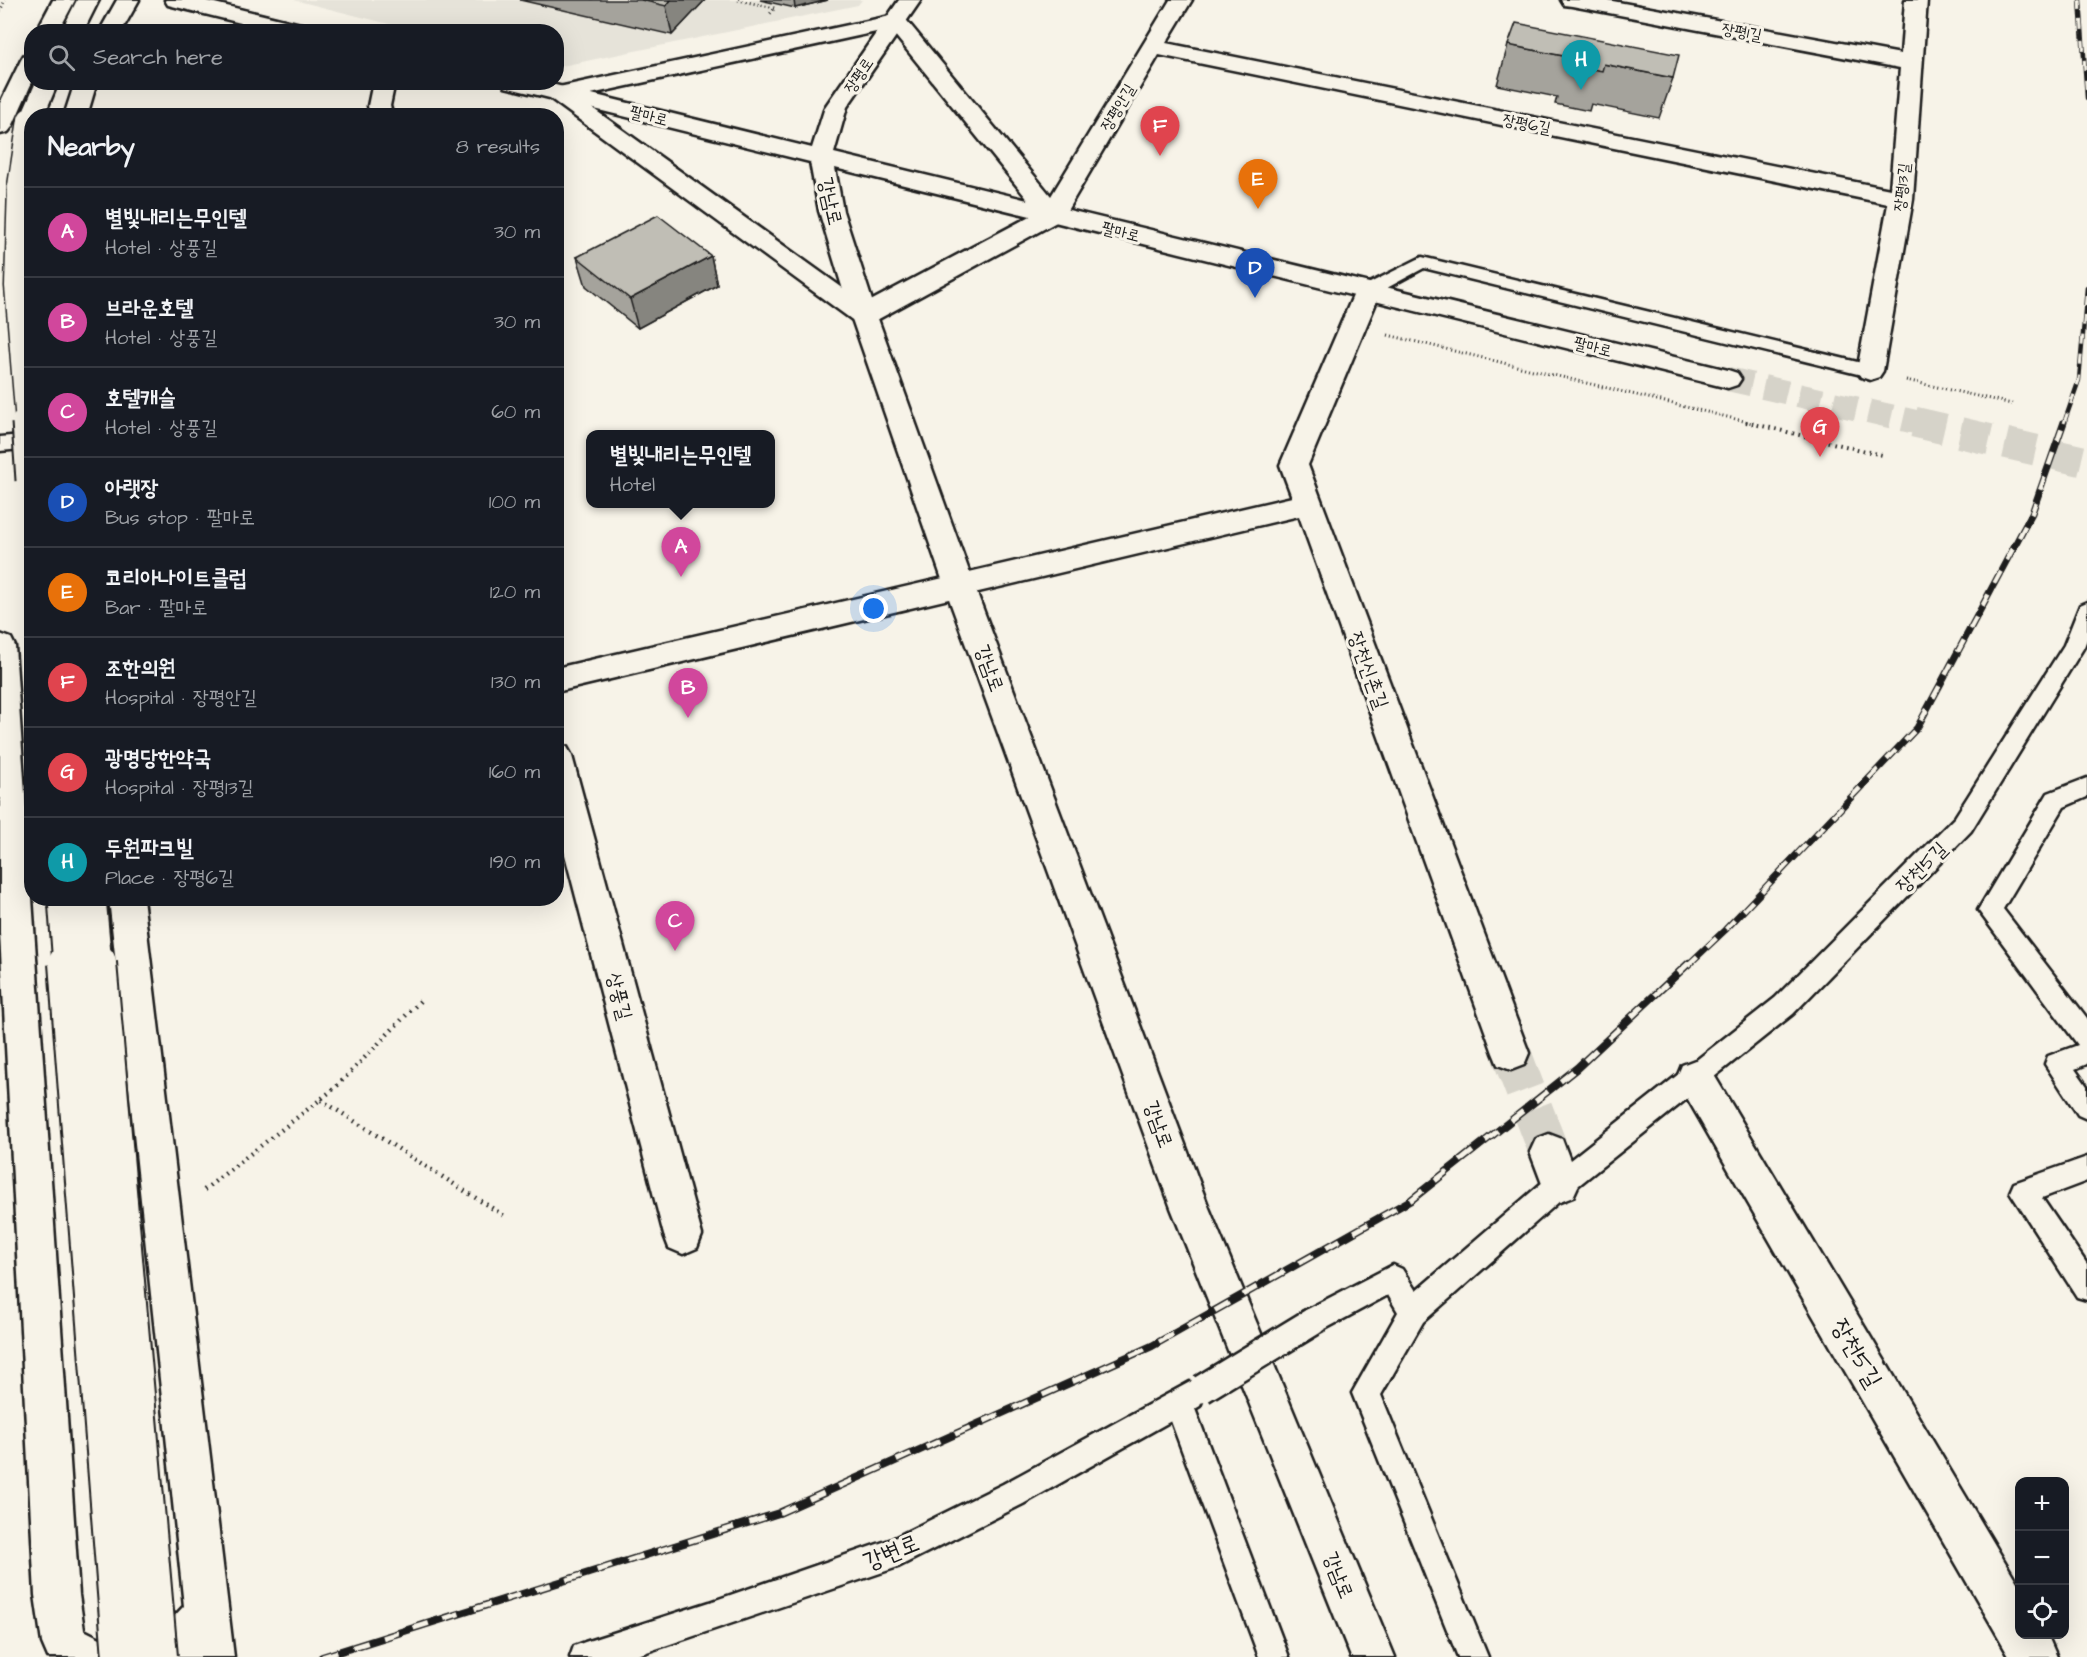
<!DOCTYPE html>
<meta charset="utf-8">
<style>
:root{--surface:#171b24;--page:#242831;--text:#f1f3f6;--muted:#9ea1a6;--line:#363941;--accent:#ea580c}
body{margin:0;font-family:"Architects Daughter","Poor Story",sans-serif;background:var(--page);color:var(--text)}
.controls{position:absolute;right:18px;bottom:18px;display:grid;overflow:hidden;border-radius:12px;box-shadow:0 6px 24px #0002}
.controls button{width:54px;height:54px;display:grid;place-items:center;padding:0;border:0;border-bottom:2px solid var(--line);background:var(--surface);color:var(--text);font:30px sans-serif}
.you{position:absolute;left:874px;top:609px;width:21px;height:21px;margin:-15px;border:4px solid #fff;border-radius:50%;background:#1a73e8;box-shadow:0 0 0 9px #1a73e833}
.badge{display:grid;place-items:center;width:39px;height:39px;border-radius:50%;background:var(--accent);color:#fff;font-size:20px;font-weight:700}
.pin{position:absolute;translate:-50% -50px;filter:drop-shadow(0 2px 3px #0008)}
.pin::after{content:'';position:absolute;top:32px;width:21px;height:18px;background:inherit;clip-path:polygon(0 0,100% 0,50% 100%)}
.popup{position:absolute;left:586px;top:430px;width:189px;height:78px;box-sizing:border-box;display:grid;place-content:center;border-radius:12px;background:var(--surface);filter:drop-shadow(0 2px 4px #0005);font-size:20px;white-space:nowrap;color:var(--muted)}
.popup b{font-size:22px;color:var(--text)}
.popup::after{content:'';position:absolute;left:50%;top:100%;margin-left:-12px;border:12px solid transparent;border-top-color:var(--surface)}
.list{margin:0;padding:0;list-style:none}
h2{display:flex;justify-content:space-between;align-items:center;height:78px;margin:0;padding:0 24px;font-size:26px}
h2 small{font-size:20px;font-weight:400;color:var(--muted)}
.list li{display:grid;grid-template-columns:39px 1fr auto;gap:18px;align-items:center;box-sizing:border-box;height:90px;padding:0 24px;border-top:2px solid var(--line)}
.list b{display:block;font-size:22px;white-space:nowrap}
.list p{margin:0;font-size:20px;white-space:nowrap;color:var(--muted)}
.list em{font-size:20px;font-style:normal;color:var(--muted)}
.icon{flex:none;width:33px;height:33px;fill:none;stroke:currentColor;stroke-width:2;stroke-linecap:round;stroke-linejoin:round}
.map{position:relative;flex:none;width:2087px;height:1657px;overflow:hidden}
.search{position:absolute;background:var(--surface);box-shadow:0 6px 24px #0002;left:24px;top:24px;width:540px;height:66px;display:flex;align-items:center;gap:15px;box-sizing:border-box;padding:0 21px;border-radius:24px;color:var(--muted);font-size:22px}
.panel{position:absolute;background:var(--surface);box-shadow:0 6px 24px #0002;left:24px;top:108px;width:540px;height:798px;border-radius:24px}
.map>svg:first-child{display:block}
.built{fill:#e6e3d9}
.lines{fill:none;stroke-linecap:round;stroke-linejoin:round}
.minor-tunnel{stroke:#d6d3c9;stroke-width:40;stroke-dasharray:40 20;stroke-linecap:butt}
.secondary-tunnel-far1{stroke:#d6d3c9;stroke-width:24;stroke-dasharray:24 12;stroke-linecap:butt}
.secondary-tunnel{stroke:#d6d3c9;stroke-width:31;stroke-dasharray:31 16;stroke-linecap:butt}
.service-casing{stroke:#1c1c1c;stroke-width:5}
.minor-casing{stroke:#1c1c1c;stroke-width:5}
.secondary-casing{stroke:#1c1c1c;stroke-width:5}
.path-far2{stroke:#1c1c1c;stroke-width:3;stroke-dasharray:1 3;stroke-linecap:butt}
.path-far1{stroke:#1c1c1c;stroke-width:4;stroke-dasharray:1.5 4.5;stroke-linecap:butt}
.path{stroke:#1c1c1c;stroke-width:4.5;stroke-dasharray:1.5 5;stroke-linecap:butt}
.service{fill:#f7f3e8;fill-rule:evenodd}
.minor{fill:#f7f3e8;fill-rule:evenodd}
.secondary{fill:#f7f3e8;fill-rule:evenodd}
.rail-far2-casing{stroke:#1c1c1c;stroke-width:4.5}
.rail-far1-casing{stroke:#1c1c1c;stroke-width:7}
.rail-casing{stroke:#1c1c1c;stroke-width:8}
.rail-far2{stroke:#f7f3e8;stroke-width:3;stroke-dasharray:10;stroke-linecap:butt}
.rail-far1{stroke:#f7f3e8;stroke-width:4.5;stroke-dasharray:13;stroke-linecap:butt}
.rail{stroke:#f7f3e8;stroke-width:5;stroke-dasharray:16;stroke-linecap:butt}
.service-bridge-casing{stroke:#1c1c1c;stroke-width:32;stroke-linecap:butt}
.secondary-bridge-far2-casing{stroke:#1c1c1c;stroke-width:27;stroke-linecap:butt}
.secondary-bridge-far1-casing{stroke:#1c1c1c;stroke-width:35;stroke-linecap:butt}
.secondary-bridge-casing{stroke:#1c1c1c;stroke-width:44;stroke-linecap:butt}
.service-bridge{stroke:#f7f3e8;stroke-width:27}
.secondary-bridge-far2{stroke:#f7f3e8;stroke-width:24}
.secondary-bridge-far1{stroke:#f7f3e8;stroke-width:31}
.secondary-bridge{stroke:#f7f3e8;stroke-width:40}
.wall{fill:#a5a39c;stroke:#1c1c1c;stroke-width:1.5}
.shaded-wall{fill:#86857f;stroke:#1c1c1c;stroke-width:1.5}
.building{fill:#c0beb5;stroke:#1c1c1c;stroke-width:1.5}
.labels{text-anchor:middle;stroke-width:6;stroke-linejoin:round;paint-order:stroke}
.far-street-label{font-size:16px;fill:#1c1c1c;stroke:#f7f3e8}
.street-label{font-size:20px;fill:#1c1c1c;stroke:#f7f3e8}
.near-street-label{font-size:24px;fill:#1c1c1c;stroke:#f7f3e8}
</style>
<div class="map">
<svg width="2087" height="1657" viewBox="0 0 2087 1657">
<rect width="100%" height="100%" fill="#f7f3e8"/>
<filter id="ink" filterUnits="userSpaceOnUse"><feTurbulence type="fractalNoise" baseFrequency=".0167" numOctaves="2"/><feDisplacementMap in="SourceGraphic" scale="12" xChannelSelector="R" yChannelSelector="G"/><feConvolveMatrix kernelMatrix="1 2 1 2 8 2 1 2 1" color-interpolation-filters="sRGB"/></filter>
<g filter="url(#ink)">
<polygon class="built" points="294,0 862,0 858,5 557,67 556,32 417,31"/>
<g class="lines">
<polyline class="minor-tunnel" points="1511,1053 1549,1152"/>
<polyline class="secondary-tunnel-far1" points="1728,379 1920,423"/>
<polyline class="secondary-tunnel" points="1914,422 2087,462"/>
<defs>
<g id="service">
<polygon points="1422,257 1870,365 1876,367 1879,371 1876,375 1870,377 1424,268 1374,295 1362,295 1359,291 1362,287"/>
<polygon points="32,434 32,448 0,451 0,437"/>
<polygon points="2087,602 2087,639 2084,647 1971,831 1793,1014 1569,1193 1423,1322 1381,1395 1488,1657 1458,1657 1352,1393 1398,1312 1388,1295 1312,1336 1302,1332 1298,1322 1302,1312 1393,1265 1402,1269 1416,1291 1551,1175 1775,998 1955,817 2064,645 2080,605"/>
<polygon points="2087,778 2087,797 2064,807 2003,909 2087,1018 2087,1064 2075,1069 2087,1086 2087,1119 2078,1115 2045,1064 2048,1056 2078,1045 1978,910 2048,793"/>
<polygon points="2087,1157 2087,1181 2042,1198 2087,1264 2087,1300 2077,1297 2010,1192 2014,1183"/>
<polygon points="1190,1382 1200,1386 1204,1396 1200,1406 1195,1409 1289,1657 1259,1657 1171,1421 1023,1504 898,1567 632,1657 570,1657 574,1646 585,1642 710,1602 892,1539 1003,1484"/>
</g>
<g id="minor">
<polygon points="53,0 75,0 58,32 36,32"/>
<polygon points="117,0 139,0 121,32 99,32"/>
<path d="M1170,0H1192L1166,43L1890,189L1900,68L1572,6L1564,5L1561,0H1607L1901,54L1905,0H1927L1913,199L1883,371L1879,377L1870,380L1861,377L1857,371L1888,204L1159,55L1062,219L873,322L864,324L855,322L551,99L548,94L551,89L559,87L895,15L903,16L1051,196ZM890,29L1038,212L865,304L577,97Z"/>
<polygon points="32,53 32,82 12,127 8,132 0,134 0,103 21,60 24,55"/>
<polygon points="75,82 97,82 87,116 64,116"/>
<polygon points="373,82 395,82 390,106 393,116 370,116 368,106"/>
<polygon points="1368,283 1377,285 1381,291 1308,465 1529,1053 1524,1065 1511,1070 1498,1065 1493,1053 1299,516 556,692 556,668 1292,497 1280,465 1355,291 1359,285"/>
<polygon points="0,634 11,638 15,646 79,1595 84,1630 106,1641 110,1652 116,1637 132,1631 166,1625 184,1606 109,898 143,898 234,1657 48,1657 42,1643 35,1595 0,933"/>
<polygon points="556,743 567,747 572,756 702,1235 697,1248 683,1254 669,1248 664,1235 556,820"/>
<polygon points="1695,1060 1708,1065 2020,1587 2020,1634 2047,1634 2057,1657 2010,1657 1682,1089 1677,1077 1682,1065"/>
<polygon points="1549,1134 1562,1139 1579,1184 1573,1197 1560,1202 1547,1197 1530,1152 1536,1139"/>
</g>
<g id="secondary">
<polygon points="77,0 99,0 83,32 61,32"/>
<polygon points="165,0 202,0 313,27 316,32 277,32 168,5"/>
<polygon points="899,0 921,0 847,107 834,153 1728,370 1737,373 1741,379 1737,385 1728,388 835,168 843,211 877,316 974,585 1209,1208 1395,1657 1351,1657 1171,1208 944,585 851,316 819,211 810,162 505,87 502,82 543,82 812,148 825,107"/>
<polygon points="36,82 58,82 44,116 32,116 32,123 24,121 21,116"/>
</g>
</defs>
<use href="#service" class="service-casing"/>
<use href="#minor" class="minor-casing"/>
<use href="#secondary" class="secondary-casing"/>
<g class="path-far2">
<polyline points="738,0 775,8 769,15"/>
<polyline points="0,11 5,0"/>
<polyline points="1388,335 1752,423"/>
<polyline points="1906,380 2012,404"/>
</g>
<polyline class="path-far1" points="1746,422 1882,455"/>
<g class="path">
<polyline points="321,1100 506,1217"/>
<polyline points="204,1190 335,1088 422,999"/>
</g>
<use href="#service" class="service"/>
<use href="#minor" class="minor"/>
<use href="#secondary" class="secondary"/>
<defs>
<g id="rail-far2">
<polyline points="2080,0 2087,98"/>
<polyline points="2064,423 2079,380 2087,287"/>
</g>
<polyline id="rail-far1" points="1688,965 1725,930 1917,728 2032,513 2064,422"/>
<polyline id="rail" points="322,1657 779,1513 1152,1346 1411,1200 1577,1068 1689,963"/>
</defs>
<use href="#rail-far2" class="rail-far2-casing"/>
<use href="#rail-far1" class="rail-far1-casing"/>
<use href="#rail" class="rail-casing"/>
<use href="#rail-far2" class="rail-far2"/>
<use href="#rail-far1" class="rail-far1"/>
<use href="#rail" class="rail"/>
<defs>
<polyline id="service-bridge" points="1202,1389 1312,1322"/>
<polyline id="secondary-bridge-far2" points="28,423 17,286 20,186 30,120"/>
<g id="secondary-bridge-far1">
<polyline points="28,422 32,480"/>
<polyline points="64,898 69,965"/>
<polyline points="90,898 96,965"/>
</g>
<g id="secondary-bridge">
<polyline points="69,963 123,1657"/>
<polyline points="96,963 157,1657"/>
</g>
</defs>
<use href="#service-bridge" class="service-bridge-casing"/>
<use href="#secondary-bridge-far2" class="secondary-bridge-far2-casing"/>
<use href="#secondary-bridge-far1" class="secondary-bridge-far1-casing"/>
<use href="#secondary-bridge" class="secondary-bridge-casing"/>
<use href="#service-bridge" class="service-bridge"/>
<use href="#secondary-bridge-far2" class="secondary-bridge-far2"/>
<use href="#secondary-bridge-far1" class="secondary-bridge-far1"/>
<use href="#secondary-bridge" class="secondary-bridge"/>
</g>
<g class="wall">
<polygon points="520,0 705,0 672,35"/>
<polygon points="760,0 828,0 795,8"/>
<polygon points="1508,45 1673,78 1659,118 1591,104 1589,111 1555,104 1557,97 1497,85"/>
<polygon points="711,256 717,285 638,328 586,286 577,257"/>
</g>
<g class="shaded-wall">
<polygon points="671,0 705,0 672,35 666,6"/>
<polygon points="794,0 828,0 795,8"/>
<polygon points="711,256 717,285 638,328 630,299"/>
</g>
<g class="building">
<polygon points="641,0 671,0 666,6"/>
<polygon points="1516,23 1679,55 1673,78 1604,64 1602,71 1567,64 1569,57 1508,45"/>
<polygon points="658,215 711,256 630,299 577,257"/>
</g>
</g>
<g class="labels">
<g class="far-street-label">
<text transform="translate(1742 31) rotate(10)" y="6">장평1길</text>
<text transform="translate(858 75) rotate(-56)" y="6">장평로</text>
<text transform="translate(1117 107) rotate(-59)" y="6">장평안길</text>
<text transform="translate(649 115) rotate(14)" y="6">팔마로</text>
<text transform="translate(1527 123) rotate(11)" y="6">장평6길</text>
<text transform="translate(1901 187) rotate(-84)" y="6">장평13길</text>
<text transform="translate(1121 231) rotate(14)" y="6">팔마로</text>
<text transform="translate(1593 346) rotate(14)" y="6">팔마로</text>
</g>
<g class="street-label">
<text transform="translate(831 201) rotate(77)" y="7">강남로</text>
<text transform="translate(990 668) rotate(70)" y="7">강남로</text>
<text transform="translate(1369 670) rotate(70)" y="7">장천신촌길</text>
<text transform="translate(1921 867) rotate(-45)" y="7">장천5길</text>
<text transform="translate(620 996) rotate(75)" y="7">상풍길</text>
<text transform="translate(1159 1124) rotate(70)" y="7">강남로</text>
<text transform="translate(1339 1575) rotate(68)" y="7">강남로</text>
</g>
<g class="near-street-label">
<text transform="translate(1857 1353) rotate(60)" y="8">장천5길</text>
<text transform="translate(891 1552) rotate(-22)" y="8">강변로</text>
</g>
</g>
</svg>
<div class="controls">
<button>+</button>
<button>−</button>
<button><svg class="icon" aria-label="locate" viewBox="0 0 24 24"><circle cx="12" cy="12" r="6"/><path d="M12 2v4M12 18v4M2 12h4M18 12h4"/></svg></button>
</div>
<div class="you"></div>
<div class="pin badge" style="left:681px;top:577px;background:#d1479c">A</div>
<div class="popup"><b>별빛내리는무인텔</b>Hotel</div>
<div class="pin badge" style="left:688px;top:718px;background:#d1479c">B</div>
<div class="pin badge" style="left:675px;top:951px;background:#d1479c">C</div>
<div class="pin badge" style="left:1255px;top:298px;background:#1a4fb4">D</div>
<div class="pin badge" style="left:1258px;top:209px;background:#e8710a">E</div>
<div class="pin badge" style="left:1160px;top:156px;background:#e0444e">F</div>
<div class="pin badge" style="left:1820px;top:457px;background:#e0444e">G</div>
<div class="pin badge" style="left:1581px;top:90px;background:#0f9aa8">H</div>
<div class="search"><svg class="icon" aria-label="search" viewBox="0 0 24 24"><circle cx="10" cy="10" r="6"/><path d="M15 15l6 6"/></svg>Search here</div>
<section class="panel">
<h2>Nearby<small>8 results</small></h2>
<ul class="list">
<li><span class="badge" style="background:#d1479c">A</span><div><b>별빛내리는무인텔</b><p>Hotel · 상풍길</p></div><em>30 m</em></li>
<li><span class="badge" style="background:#d1479c">B</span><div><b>브라운호텔</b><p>Hotel · 상풍길</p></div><em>30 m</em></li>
<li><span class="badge" style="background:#d1479c">C</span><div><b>호텔캐슬</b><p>Hotel · 상풍길</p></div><em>60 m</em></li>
<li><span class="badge" style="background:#1a4fb4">D</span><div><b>아랫장</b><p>Bus stop · 팔마로</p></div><em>100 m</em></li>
<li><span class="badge" style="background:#e8710a">E</span><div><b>코리아나이트클럽</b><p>Bar · 팔마로</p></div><em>120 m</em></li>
<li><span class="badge" style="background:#e0444e">F</span><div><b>조한의원</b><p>Hospital · 장평안길</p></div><em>130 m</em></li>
<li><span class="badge" style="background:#e0444e">G</span><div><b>광명당한약국</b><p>Hospital · 장평13길</p></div><em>160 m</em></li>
<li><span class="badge" style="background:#0f9aa8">H</span><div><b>두원파크빌</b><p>Place · 장평6길</p></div><em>190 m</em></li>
</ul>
</section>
</div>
